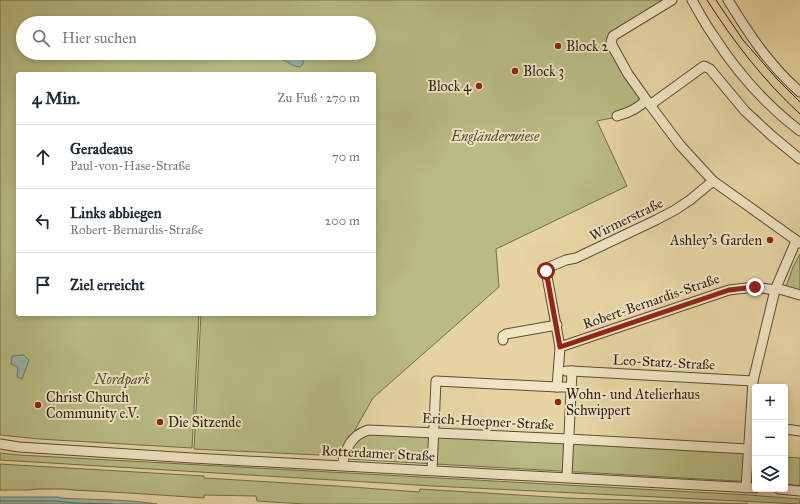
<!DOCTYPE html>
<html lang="de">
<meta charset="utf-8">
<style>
:root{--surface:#fff;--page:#f2f2f3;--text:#1f2937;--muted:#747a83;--line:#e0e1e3}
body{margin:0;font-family:"IM FELL Great Primer",serif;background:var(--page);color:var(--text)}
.controls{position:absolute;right:12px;bottom:12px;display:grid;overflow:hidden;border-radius:4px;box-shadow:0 2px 6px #0003}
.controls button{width:36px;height:36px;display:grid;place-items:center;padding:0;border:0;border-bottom:1px solid var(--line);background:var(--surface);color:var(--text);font:20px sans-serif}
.stop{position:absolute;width:12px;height:12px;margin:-9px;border:3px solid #8f2418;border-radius:50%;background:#fff}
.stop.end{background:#8f2418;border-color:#fff;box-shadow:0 1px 4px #0008}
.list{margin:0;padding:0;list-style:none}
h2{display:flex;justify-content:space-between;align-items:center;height:52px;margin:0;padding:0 16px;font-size:17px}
h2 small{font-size:13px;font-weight:400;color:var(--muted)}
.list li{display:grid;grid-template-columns:26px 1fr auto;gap:12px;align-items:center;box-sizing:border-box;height:64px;padding:0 16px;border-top:1px solid var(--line)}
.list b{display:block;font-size:15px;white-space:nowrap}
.list p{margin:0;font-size:13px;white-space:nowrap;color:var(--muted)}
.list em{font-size:13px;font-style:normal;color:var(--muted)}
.icon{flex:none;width:22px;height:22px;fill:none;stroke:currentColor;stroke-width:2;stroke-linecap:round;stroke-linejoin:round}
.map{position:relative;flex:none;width:800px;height:504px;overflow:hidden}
.search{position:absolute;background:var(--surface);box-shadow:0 2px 6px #0003;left:16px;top:16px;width:360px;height:44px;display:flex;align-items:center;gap:10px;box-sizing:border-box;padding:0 14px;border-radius:22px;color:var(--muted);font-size:15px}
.panel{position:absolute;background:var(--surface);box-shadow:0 2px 6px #0003;left:16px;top:72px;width:360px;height:244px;border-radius:4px}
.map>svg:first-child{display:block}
.green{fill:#b8bc83;stroke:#726c4c;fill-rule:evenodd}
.water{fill:#96b8aa;stroke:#6c7a6e}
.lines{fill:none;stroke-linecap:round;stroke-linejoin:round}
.shore{stroke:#626a60;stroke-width:1}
.minor-casing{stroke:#5b4b38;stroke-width:11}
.minor{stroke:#efe4c3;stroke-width:9}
.tram{stroke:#2d1d15;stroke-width:1}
.route{stroke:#8f2418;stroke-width:5}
.poi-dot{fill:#8f2418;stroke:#efe4c3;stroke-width:1.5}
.labels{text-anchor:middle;stroke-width:4;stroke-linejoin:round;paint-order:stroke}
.poi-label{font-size:14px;fill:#2d1d15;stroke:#efe4c3;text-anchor:start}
.park-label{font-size:14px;font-style:italic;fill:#574d36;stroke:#efe4c3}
.street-label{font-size:14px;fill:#2d1d15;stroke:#efe4c3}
</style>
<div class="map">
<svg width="800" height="504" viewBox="0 0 800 504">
<rect width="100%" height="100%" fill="#e6d5a2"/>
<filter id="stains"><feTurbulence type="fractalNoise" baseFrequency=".005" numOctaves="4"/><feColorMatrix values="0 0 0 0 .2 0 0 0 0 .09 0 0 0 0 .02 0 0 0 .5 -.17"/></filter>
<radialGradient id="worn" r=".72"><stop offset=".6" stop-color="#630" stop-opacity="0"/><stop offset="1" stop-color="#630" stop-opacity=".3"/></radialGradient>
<g class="green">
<path d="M0,0H669L609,38L642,100L612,118L597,121L627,186L496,249L499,287L373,398L340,456L194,449L201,314H374V74H18V314H199L192,448L39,439L0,435ZM23,23H369V53H23Z"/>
<polygon points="800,254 800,293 785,289 793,267"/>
<polygon points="363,433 743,450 755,454 755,482 347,459 352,443"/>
<polygon points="0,453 19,455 749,495 800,499 800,504 433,486 0,460"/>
<polygon points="785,457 800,458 800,486 785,484"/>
<path d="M0,464L204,476V478L337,486L419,492L420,489L567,498L748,504H305L257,501L256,496L204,495V498C160,495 117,492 73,490L65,489H38L29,490H0Z"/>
</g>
<g class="water">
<polygon points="271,53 288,53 294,56 299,54 303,58 303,64 300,67 294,66 284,60 272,57"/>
<polygon points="24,355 29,360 22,379 17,377 18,367 11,364 12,356"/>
<path d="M0,497H59L60,498C93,500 125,499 157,504H0Z"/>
</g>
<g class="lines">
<polyline class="shore" points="0,501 56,501 74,503 113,504"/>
<defs>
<g id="minor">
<polyline points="672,0 613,36 611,42 613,47 628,74 650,105 680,145 713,181 800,243"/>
<path d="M692,0C699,12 705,24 713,35C736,71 766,105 800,131"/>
<path d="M728,0C748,33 770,66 800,92"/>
<polyline points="650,105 704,66 710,69 745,111 772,136 800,159"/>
<path d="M617,116C628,113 638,109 646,100"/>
<polyline points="776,288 800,295"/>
<polyline points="503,340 503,336 506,334 557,325"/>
<polyline points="560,347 729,290 755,287 775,290"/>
<polyline points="566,371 572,371 567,477"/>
<polyline points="572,371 753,381"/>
<polyline points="571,387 557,387 560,347 546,271 547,268 566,260 576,258 656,220 675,210 690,200 713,181"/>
<polyline points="785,429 800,431"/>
<polyline points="0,444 19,447 192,458 755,488"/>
<path d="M342,465C346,449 350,436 368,430L569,439L748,449"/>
<polyline points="432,470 436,381 557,387"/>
<polyline points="746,488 753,381 775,290 796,241"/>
<polyline points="779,489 800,491"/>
</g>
</defs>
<use href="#minor" class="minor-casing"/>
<use href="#minor" class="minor"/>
<g class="tram">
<path d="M707,0C733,41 764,81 800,114"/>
<polyline points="716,0 743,40 777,79 800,102"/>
</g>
</g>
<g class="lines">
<polyline class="route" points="546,271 560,347 729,290 755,287"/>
</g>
<g class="poi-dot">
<circle cx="558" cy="46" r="4"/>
<circle cx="515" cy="71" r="4"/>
<circle cx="479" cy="86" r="4"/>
<circle cx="770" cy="240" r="4"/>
<circle cx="558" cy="402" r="4"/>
<circle cx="38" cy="405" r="4"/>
<circle cx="160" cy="422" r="4"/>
</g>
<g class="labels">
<g class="poi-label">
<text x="566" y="51">Block 2</text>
<text x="523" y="76">Block 3</text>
<text x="471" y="91" text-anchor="end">Block 4</text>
<text x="762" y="245" text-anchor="end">Ashley's Garden</text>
<text x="566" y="399">Wohn- und Atelierhaus<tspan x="566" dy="16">Schwippert</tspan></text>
<text x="46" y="402">Christ Church<tspan x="46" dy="16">Community e.V.</tspan></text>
<text x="168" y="427">Die Sitzende</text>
</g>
<g class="park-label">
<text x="495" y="141">Engländerwiese</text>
<text x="122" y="384">Nordpark</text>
</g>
<g class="street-label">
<text transform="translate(626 219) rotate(-26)" y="5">Wirmerstraße</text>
<text transform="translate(651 301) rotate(-19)" y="5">Robert-Bernardis-Straße</text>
<text transform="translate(664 362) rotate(3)" y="5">Leo-Statz-Straße</text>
<text transform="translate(488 421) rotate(3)" y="5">Erich-Hoepner-Straße</text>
<text transform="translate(378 453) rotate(3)" y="5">Rotterdamer Straße</text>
</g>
</g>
<rect width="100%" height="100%" filter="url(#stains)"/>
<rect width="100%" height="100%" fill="url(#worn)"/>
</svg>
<div class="controls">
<button>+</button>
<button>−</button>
<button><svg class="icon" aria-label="layers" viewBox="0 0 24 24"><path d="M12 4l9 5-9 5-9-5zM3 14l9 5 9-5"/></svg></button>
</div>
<div class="stop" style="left:546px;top:271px"></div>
<div class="stop end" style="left:755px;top:287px"></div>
<div class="search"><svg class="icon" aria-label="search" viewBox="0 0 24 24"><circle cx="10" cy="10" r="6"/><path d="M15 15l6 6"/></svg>Hier suchen</div>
<section class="panel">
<h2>4 Min.<small>Zu Fuß · 270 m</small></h2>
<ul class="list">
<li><svg class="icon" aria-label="ahead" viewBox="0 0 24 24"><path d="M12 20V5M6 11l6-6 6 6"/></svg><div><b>Geradeaus</b><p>Paul-von-Hase-Straße</p></div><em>70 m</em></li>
<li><svg class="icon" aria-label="left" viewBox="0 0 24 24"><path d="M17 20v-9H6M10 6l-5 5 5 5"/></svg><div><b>Links abbiegen</b><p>Robert-Bernardis-Straße</p></div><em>200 m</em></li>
<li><svg class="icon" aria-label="arrive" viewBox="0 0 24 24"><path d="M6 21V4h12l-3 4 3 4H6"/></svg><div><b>Ziel erreicht</b></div></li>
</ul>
</section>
</div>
